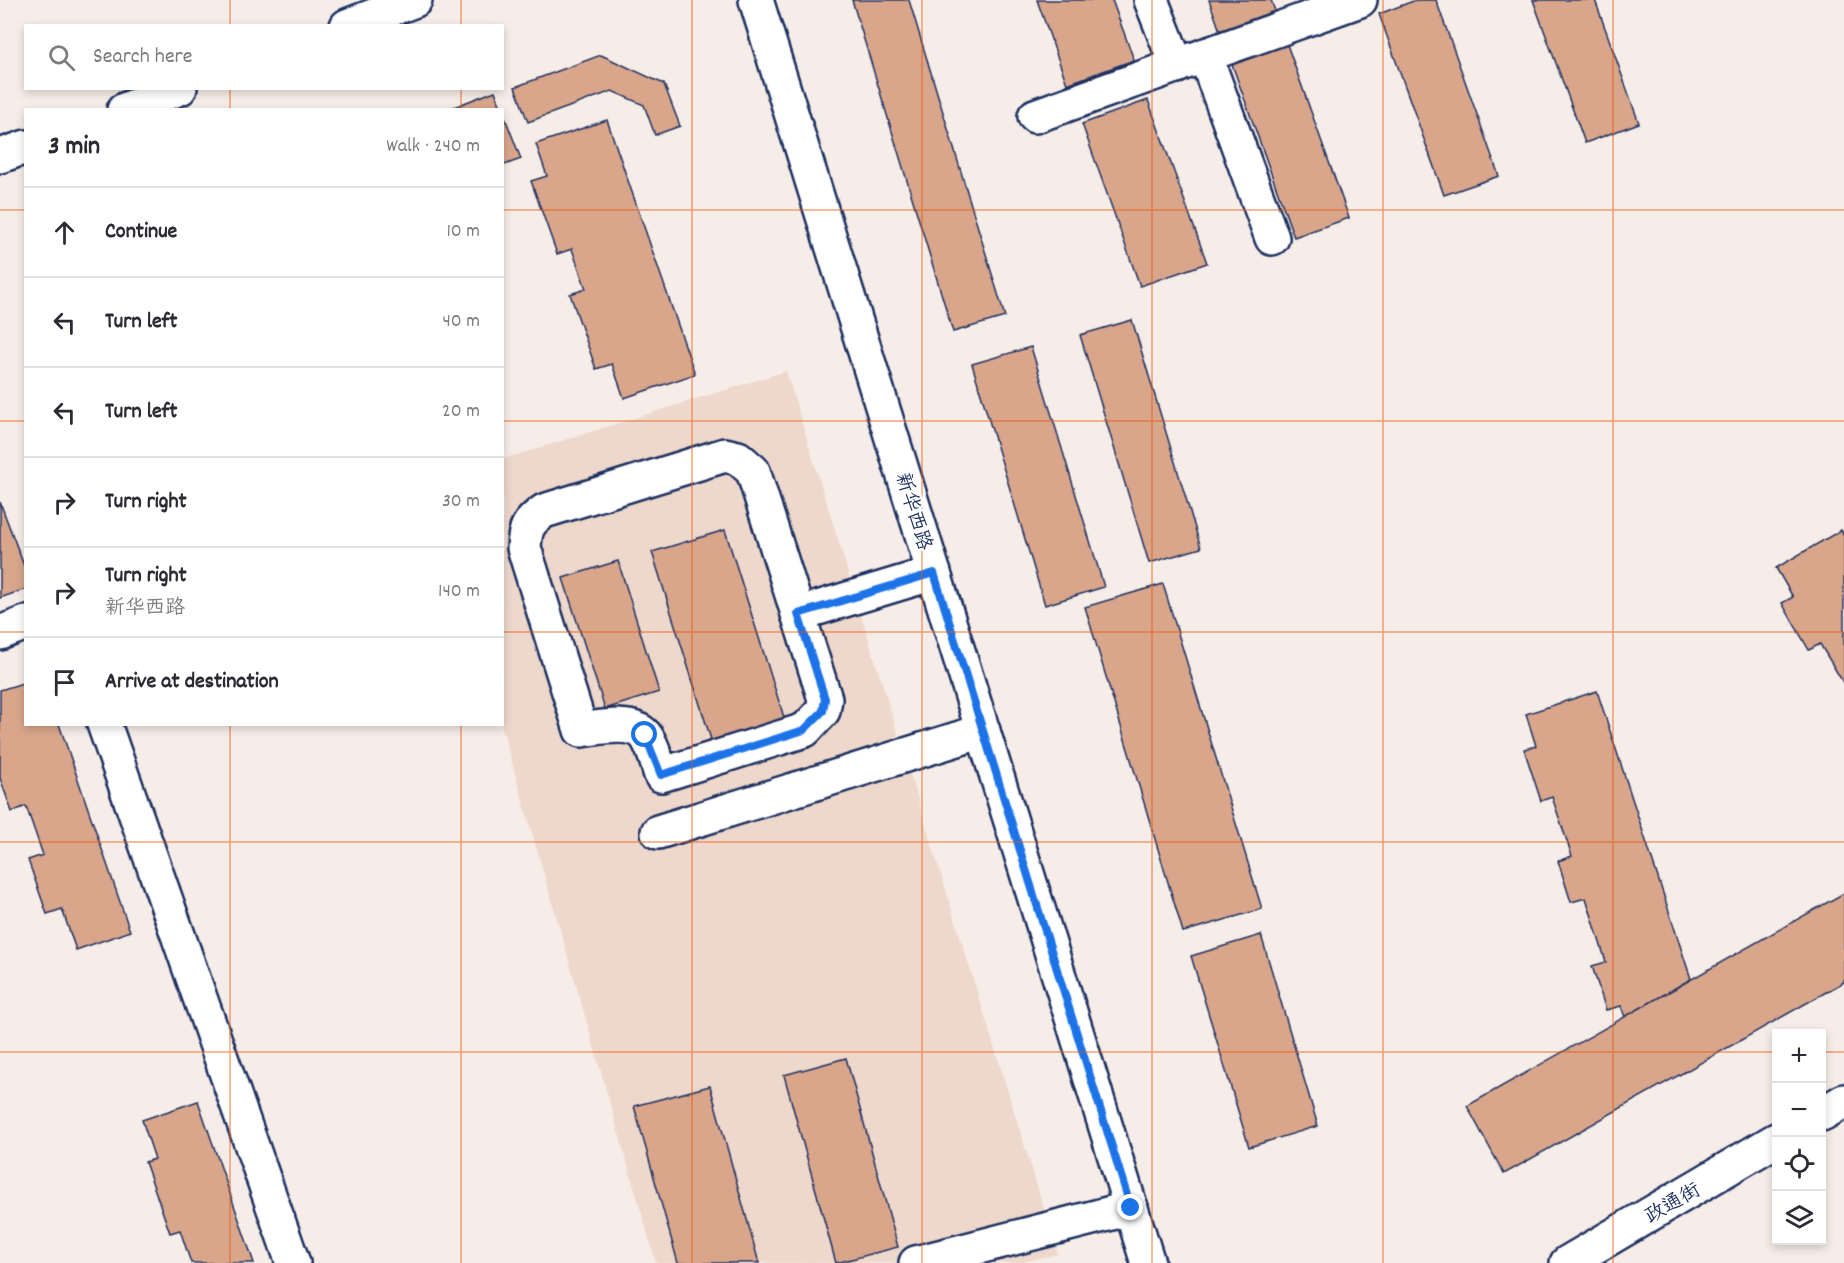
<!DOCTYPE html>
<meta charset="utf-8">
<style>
:root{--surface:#fff;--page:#f7f7f7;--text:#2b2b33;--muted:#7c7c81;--line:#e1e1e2}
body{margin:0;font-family:Dekko,"LXGW WenKai TC",sans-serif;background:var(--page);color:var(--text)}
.controls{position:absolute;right:18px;bottom:18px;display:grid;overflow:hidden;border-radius:0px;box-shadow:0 3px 9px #0003}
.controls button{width:54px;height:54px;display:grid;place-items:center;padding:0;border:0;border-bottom:2px solid var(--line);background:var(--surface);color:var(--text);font:30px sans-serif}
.stop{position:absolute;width:18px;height:18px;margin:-14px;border:4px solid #1a73e8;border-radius:50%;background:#fff}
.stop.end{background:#1a73e8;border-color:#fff;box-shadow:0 2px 6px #0008}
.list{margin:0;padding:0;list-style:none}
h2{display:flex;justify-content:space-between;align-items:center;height:78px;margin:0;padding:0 24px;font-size:26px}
h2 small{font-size:20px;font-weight:400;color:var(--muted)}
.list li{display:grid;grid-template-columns:39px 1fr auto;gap:18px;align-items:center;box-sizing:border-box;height:90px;padding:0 24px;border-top:2px solid var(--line)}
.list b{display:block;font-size:22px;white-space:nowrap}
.list p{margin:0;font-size:20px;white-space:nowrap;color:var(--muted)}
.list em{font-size:20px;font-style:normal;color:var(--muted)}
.icon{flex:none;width:33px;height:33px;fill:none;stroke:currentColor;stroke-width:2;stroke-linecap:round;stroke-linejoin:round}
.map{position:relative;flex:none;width:1844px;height:1263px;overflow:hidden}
.search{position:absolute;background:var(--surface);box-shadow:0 3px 9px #0003;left:24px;top:24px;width:480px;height:66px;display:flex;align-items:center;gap:15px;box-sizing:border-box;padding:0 21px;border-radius:0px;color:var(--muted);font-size:22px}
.panel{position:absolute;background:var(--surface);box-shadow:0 3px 9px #0003;left:24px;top:108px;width:480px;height:618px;border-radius:0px}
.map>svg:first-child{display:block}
.built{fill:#eed8cc}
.building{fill:#d9a68c;stroke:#1b2f5e;stroke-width:1.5}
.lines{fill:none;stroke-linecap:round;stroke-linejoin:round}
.minor-casing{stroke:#1b2f5e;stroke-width:38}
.minor{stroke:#fff;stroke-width:33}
.route{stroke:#1a73e8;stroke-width:8}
.grid{fill:none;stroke:#e8590c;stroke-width:1.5;stroke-opacity:0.55}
.labels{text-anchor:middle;stroke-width:5;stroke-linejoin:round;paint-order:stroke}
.street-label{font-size:20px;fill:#1b2f5e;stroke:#fff}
</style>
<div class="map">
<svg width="1844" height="1263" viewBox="0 0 1844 1263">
<rect width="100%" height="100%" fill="#f7ede8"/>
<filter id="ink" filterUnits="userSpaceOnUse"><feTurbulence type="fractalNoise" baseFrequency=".0167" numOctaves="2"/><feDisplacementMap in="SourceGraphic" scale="12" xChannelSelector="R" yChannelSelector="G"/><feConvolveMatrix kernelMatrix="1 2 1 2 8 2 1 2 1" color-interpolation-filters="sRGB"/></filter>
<g filter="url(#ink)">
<polygon class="built" points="786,371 1058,1254 1018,1263 656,1263 501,725 503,459"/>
<g class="building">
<polygon points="852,0 909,0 1005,317 953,332"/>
<polygon points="1037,0 1112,0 1134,60 1067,84"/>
<polygon points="1209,0 1271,0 1275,11 1220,31"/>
<polygon points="1416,0 1436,0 1499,176 1444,195 1379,14"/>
<polygon points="1533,0 1595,0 1639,123 1585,143"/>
<polygon points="1284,36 1349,218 1294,237 1229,56"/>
<polygon points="601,55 664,84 680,126 655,135 644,105 612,91 528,122 515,87"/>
<polygon points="495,91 502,110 446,110"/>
<polygon points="1148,100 1207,263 1140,286 1082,124"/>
<polygon points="502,110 521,159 502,166"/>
<polygon points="607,120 695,374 624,398 612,364 596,369 570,294 586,289 572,249 557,254 531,181 547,176 536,144"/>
<polygon points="1132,320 1201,548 1149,563 1080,335"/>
<polygon points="1031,347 1104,587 1045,605 972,364"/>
<polygon points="0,502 26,571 26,589 0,598"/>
<polygon points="725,530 787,727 714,749 652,552"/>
<polygon points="1841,530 1844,535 1844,684 1820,644 1809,650 1782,603 1793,597 1776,568"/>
<polygon points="618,561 659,692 605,709 563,578"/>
<polygon points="1163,584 1262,909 1183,932 1085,607"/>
<polygon points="26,682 26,724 59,724 130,931 76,950 62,909 47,914 28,860 43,855 26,806 12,812 0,778 0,690"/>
<polygon points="1597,691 1691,979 1625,1017 1621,1006 1606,1010 1592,966 1606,962 1586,898 1571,902 1558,861 1572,856 1552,797 1541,801 1524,749 1536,746 1526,714"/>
<polygon points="1844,893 1844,982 1504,1174 1467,1106"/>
<polygon points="1261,935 1318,1126 1249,1147 1191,956"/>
<polygon points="846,1058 898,1247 836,1263 784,1075"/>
<polygon points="710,1086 759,1263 678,1263 634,1106"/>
<polygon points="198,1101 254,1263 191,1263 180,1230 170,1233 145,1162 155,1159 142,1120"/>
</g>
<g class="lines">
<defs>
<g id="minor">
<polyline points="756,0 1148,1263"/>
<polyline points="1151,0 1177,66"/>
<polyline points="347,26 415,0"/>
<polyline points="1205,55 1272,238"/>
<polyline points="124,110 180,88"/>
<polyline points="1035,116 1360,0"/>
<polyline points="0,156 26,147"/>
<path d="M725,455L738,458L753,471L825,699L823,711L805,730L661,775C657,763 653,745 645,735C632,720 599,728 581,730L524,548C525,528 528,522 544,511Z"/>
<polyline points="798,614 934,573"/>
<polyline points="0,633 26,623"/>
<polyline points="104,724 293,1263"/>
<polyline points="658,832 983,731"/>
<polyline points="1822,1114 1844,1101"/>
<polyline points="916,1263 1131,1208"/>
<polyline points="1567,1263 1776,1140"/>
</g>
</defs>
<use href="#minor" class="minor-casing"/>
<use href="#minor" class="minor"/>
</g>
</g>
<g class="lines" filter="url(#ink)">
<polyline class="route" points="645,735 661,775 804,730 823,711 825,699 798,614 934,573 1131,1208"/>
</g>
<path class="grid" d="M230,0V26M461,0V26M692,0V1263M922,0V1263M1152,0V1263M1383,0V1263M1613,0V1263M230,88V110M461,88V110M0,210H26M502,210H1844M0,421H26M502,421H1844M0,632H26M502,632H1844M230,724V1263M461,724V1263M0,842H1844M0,1052H1776M1822,1052H1844"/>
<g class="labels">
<g class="street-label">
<text transform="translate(915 511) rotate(73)" y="7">新华西路</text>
<text transform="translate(1672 1202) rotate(-30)" y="7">政通街</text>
</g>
</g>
</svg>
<div class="controls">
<button>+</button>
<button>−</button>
<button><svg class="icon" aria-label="locate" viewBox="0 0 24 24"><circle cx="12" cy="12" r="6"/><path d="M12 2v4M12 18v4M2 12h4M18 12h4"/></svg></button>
<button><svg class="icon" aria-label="layers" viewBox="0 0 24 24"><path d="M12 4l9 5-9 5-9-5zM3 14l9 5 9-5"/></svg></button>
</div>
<div class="stop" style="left:645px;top:735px"></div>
<div class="stop end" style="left:1131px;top:1208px"></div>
<div class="search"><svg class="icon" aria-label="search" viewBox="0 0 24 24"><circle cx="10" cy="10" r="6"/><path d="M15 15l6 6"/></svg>Search here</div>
<section class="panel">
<h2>3 min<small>Walk · 240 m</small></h2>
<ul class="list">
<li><svg class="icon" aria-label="ahead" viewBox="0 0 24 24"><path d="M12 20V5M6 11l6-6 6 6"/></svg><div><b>Continue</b></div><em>10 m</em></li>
<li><svg class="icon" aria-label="left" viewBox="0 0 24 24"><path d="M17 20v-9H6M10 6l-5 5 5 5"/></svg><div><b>Turn left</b></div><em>40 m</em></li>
<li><svg class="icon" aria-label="left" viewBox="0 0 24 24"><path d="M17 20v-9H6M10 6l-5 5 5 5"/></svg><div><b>Turn left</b></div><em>20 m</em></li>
<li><svg class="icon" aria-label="right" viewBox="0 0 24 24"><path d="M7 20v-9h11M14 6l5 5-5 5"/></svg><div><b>Turn right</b></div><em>30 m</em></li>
<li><svg class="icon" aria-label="right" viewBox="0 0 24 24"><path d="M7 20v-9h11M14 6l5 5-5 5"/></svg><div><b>Turn right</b><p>新华西路</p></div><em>140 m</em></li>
<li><svg class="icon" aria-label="arrive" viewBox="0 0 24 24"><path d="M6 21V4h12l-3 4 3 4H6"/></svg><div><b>Arrive at destination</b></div></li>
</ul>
</section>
</div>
